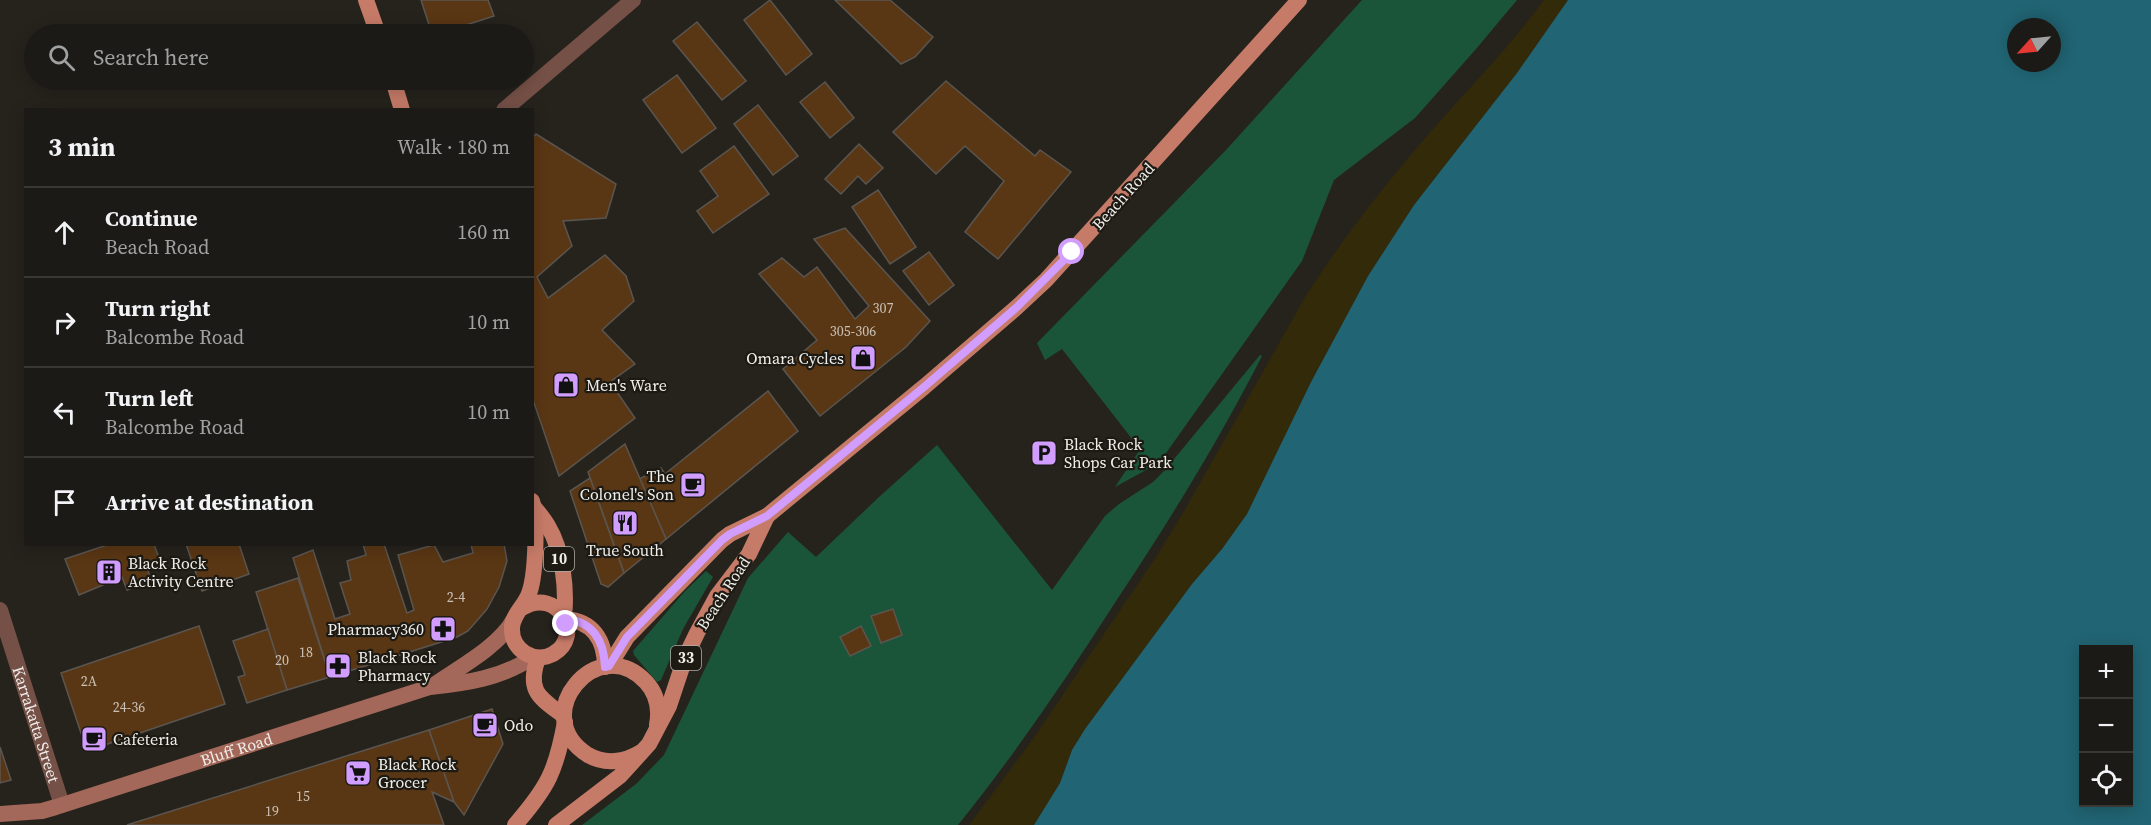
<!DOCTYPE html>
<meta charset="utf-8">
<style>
:root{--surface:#1c1a16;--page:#292723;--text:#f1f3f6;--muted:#a0a1a1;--line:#3a3835}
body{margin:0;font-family:"Source Serif 4",serif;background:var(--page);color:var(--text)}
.controls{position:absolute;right:18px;bottom:18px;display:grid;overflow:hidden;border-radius:0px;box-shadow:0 3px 15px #0003}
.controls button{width:54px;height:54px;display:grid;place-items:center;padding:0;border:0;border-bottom:2px solid var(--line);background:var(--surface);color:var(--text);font:30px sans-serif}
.compass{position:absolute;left:2007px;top:18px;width:54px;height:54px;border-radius:50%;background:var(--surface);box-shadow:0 3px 15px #0003;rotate:243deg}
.stop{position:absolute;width:18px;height:18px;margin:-14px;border:4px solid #d19dfe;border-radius:50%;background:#fff}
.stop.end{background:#d19dfe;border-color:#fff;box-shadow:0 2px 6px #0008}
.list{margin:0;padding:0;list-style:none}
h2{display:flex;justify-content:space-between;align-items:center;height:78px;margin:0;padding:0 24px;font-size:26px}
h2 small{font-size:20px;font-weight:400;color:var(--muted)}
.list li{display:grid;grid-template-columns:39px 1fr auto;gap:18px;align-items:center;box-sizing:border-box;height:90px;padding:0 24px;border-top:2px solid var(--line)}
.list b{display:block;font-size:22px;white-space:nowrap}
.list p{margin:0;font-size:20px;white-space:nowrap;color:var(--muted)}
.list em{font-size:20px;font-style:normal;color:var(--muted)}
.icon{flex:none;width:33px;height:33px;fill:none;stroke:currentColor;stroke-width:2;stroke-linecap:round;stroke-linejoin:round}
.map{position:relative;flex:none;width:2151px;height:825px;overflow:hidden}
.search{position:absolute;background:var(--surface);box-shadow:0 3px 15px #0003;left:24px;top:24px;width:510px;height:66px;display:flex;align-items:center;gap:15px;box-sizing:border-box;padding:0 21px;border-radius:33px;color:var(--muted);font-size:22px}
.panel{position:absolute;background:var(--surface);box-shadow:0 3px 15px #0003;left:24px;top:108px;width:510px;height:438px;border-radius:0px}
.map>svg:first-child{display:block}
.green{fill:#1a5539}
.sand{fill:#332a09}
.water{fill:#216473;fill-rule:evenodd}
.building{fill:#5a3714;stroke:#5b5550;stroke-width:1.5}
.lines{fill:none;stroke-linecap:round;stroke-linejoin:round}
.minor{stroke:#755047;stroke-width:16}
.tertiary{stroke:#755047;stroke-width:16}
.secondary{stroke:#a3685a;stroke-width:16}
.primary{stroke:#c67b68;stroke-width:16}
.route{stroke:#d19dfe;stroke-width:8}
.labels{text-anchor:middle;stroke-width:4.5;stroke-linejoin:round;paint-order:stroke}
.number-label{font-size:14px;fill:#cac0b4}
.shield{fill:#1d1a14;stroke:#b1aeaa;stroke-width:1.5}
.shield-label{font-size:15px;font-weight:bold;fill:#f0eeea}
.street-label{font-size:16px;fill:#f0eeea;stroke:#1d1a14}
.poi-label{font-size:16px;fill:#f0eeea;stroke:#1d1a14;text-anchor:start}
</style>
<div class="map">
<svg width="2151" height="825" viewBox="0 0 2151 825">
<rect width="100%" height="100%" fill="#26231d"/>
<g class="green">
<polygon points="1362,0 1517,0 1476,49 1415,118 1334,180 1302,261 1159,463 1115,487 1139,451 1129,435 1062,349 1045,360 1037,343 1226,150"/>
<path d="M1260,355L1262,356C1219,440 1170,520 1118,598C1068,676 1016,753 958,825H582L636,784L664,755L748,578L788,532L816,557L879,497L937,445L1052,590L1105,516L1119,504L1153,482L1165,470Z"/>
<polygon points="706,571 713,577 683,629 661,680 657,682 634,655 633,651 685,591"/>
</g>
<path class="sand" d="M1544,0H1568L1517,73L1414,205L1368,276L1311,382L1247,514L1222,549L1192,584L1085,729L1072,750L1060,783L1034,825H969L1033,739L1156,557L1183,513L1307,294C1338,246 1372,201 1409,157C1453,104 1503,56 1544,0Z"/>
<path class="water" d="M1568,0H2151V825H1034L1060,783L1072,750L1085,729L1192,584L1222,549L1247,514L1311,382L1368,276L1414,205L1517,73ZM2016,27H2052V63H2016ZM2084,650H2128V802H2084Z"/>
<g class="building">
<polygon points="421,0 488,0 494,16 438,34 432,34"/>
<polygon points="770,0 812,54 786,75 744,20"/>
<polygon points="835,0 890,0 933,37 915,57 901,64"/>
<polygon points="697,22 746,81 722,100 673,41"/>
<polygon points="677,75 716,128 682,153 643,100"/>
<polygon points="946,81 1035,156 1040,150 1071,172 998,259 965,232 1004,181 965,146 936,174 893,132"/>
<polygon points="825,82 854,118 830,138 800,102"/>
<polygon points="758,105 798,156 773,175 734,124"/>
<polygon points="536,134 616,184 606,218 563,221 572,246 537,277 548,298 605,255 626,276 634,301 602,330 635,364 610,382 635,418 559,476 532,397 532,138"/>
<polygon points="859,144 883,168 866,184 858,176 841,194 825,179"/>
<polygon points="734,146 769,194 713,233 697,211 718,196 700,171"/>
<polygon points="878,190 916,247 890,264 852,207"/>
<polygon points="845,228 930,321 906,347 820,416 783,369 817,340 759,274 782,258 804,277 817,267 855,319 869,306 814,239"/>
<polygon points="929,252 954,285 929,305 903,271"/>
<polygon points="768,391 798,431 666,539 639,479 661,468 665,474"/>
<polygon points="625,444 666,539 624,573 588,472"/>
<polygon points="590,478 624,573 608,587 601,584 570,491"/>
<polygon points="110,544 154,544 160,561 147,567 151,581 127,590 122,577 79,595 65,559"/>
<polygon points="186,544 239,544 249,574 202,591"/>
<polygon points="363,544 384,544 407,613 414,610 398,555 434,545 443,562 473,553 471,544 504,544 507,561 499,587 487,609 468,631 457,637 330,677 293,558 313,550 335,619 350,614 340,583 351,580 347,561 366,555"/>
<polygon points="298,578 330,677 287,690 256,592"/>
<polygon points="893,609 902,635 881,643 871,616"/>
<polygon points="199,626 225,704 87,751 61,673"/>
<polygon points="861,626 871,646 850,656 840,637"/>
<polygon points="268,629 287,690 247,703 238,677 245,675 233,641"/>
<polygon points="492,709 503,744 464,815 454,802 429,730"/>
<polygon points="429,730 454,802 432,792 444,825 127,825"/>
<polygon points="0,747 11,780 0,783"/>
</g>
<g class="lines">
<path class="minor" id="s1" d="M0,610L62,805"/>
<polyline class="tertiary" points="504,110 633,0"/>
<g class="secondary">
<path d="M434,685C458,668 500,646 514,619"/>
<path id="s2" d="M0,814L42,811L56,807L430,687C467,683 502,678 533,657"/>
</g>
<g class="primary">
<polyline points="366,0 378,34"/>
<polyline points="393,80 402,110"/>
<path d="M534,507C539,513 544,519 548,526C563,551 567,589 564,617"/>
<path d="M522,608C558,586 585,636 553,654C534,664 511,650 512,628C512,616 523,607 528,596C536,579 538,519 532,501"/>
<path d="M565,619C593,621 605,640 605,667"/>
<path d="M538,658C526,691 540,698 564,716"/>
<polyline points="609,666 627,637 722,540 730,534 767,516 924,387 1017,307 1046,280 1299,0"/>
<path d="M641,752C625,762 605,765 588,755C526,716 598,630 646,682C657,694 660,709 657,725"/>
<path d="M515,825C548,787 556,771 565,722"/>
<polyline points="556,825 620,776 649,744 669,706 685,658 697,633 717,596 749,554 767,516"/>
</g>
</g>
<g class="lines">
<path class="route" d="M566,624L565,619C593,621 604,641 605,667L609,666L627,637L722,540L730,534L767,516L924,387L1017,307L1072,252"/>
</g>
<defs>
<symbol id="shop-square" viewBox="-11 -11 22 22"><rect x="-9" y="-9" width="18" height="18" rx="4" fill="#d19dfe" stroke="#1d1a14"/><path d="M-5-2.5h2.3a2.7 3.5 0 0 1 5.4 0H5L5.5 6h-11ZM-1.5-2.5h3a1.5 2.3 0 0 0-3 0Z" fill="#111"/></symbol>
<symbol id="parking-square" viewBox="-11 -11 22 22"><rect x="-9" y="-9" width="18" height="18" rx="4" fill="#d19dfe" stroke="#1d1a14"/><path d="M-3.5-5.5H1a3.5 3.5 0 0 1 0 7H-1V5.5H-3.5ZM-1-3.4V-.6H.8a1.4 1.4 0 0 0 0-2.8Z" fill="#111"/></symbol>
<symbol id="cafe-square" viewBox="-11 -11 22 22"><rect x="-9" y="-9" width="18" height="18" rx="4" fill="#d19dfe" stroke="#1d1a14"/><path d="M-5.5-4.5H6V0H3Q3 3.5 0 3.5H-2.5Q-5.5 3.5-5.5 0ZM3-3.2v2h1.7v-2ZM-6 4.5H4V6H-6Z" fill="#111"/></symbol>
<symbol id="restaurant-square" viewBox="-11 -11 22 22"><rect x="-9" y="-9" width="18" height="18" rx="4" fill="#d19dfe" stroke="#1d1a14"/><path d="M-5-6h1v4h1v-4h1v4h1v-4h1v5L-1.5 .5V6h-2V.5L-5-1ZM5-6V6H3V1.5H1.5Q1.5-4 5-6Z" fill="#111"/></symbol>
<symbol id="building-square" viewBox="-11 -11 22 22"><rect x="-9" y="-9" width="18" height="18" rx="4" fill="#d19dfe" stroke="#1d1a14"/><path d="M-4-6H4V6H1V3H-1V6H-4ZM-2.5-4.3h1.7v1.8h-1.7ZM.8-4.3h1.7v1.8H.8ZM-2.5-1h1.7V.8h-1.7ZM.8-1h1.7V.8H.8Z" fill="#111"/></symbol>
<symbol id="pharmacy-square" viewBox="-11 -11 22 22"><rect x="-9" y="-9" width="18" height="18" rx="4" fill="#d19dfe" stroke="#1d1a14"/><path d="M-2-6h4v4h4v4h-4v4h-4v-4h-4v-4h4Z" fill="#111"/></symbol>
<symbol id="supermarket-square" viewBox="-11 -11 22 22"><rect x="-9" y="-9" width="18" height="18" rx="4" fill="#d19dfe" stroke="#1d1a14"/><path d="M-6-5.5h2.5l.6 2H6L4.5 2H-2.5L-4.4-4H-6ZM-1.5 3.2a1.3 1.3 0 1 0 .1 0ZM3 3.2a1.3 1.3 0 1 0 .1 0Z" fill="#111"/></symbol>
</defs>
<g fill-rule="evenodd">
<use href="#shop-square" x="848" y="343" width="30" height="30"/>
<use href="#shop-square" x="551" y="370" width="30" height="30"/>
<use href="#parking-square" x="1029" y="438" width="30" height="30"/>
<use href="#cafe-square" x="678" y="470" width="30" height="30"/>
<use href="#restaurant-square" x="610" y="508" width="30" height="30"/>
<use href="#building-square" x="94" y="557" width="30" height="30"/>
<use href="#pharmacy-square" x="428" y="614" width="30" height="30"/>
<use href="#pharmacy-square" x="323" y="651" width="30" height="30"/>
<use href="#cafe-square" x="470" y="710" width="30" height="30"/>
<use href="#cafe-square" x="79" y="724" width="30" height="30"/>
<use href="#supermarket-square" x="343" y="758" width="30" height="30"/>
</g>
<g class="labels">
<g class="number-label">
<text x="883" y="313">307</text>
<text x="853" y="336">305-306</text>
<text x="456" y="602">2-4</text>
<text x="306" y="657">18</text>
<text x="282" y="665">20</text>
<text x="89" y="686">2A</text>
<text x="129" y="712">24-36</text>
<text x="303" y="801">15</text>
<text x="272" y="816">19</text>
</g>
<g class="shield">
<rect x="544" y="547" width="30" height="24" rx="4.5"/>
<rect x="671" y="646" width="30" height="24" rx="4.5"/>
</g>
<g class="shield-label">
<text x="559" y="564">10</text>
<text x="686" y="663">33</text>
</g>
<g class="street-label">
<text transform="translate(1123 196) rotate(-48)" y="6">Beach Road</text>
<text transform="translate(723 593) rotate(-57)" y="6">Beach Road</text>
<text dy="6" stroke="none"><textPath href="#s1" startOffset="120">Karrakatta Street</textPath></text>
<text dy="6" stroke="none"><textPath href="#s2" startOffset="246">Bluff Road</textPath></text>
</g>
<g class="poi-label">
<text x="844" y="364" text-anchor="end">Omara Cycles</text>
<text x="586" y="391">Men's Ware</text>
<text x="1064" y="450">Black Rock<tspan x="1064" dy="18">Shops Car Park</tspan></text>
<text x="674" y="482" text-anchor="end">The<tspan x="674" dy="18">Colonel's Son</tspan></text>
<text x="625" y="556" text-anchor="middle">True South</text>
<text x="128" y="569">Black Rock<tspan x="128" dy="18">Activity Centre</tspan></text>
<text x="424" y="635" text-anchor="end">Pharmacy360</text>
<text x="358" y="663">Black Rock<tspan x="358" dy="18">Pharmacy</tspan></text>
<text x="504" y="731">Odo</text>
<text x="113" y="745">Cafeteria</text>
<text x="378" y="770">Black Rock<tspan x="378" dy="18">Grocer</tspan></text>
</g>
</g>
</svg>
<div class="controls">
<button>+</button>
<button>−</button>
<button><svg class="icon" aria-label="locate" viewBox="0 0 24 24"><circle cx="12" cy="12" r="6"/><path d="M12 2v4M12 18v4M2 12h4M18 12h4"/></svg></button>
</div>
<svg class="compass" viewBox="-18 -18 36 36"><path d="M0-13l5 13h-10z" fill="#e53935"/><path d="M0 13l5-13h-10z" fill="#a0a1a1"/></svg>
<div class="stop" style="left:1072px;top:252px"></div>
<div class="stop end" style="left:566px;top:624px"></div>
<div class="search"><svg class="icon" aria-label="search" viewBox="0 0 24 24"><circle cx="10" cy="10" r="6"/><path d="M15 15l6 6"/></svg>Search here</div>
<section class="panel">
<h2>3 min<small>Walk · 180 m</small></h2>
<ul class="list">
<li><svg class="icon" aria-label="ahead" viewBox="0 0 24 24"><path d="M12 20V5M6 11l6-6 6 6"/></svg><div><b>Continue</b><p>Beach Road</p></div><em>160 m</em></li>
<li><svg class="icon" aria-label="right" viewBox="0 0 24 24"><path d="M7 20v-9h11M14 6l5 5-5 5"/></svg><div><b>Turn right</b><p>Balcombe Road</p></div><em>10 m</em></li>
<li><svg class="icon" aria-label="left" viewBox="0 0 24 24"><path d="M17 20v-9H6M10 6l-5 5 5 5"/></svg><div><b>Turn left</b><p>Balcombe Road</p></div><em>10 m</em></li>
<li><svg class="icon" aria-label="arrive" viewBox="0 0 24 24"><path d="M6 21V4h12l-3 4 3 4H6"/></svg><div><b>Arrive at destination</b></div></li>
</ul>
</section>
</div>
